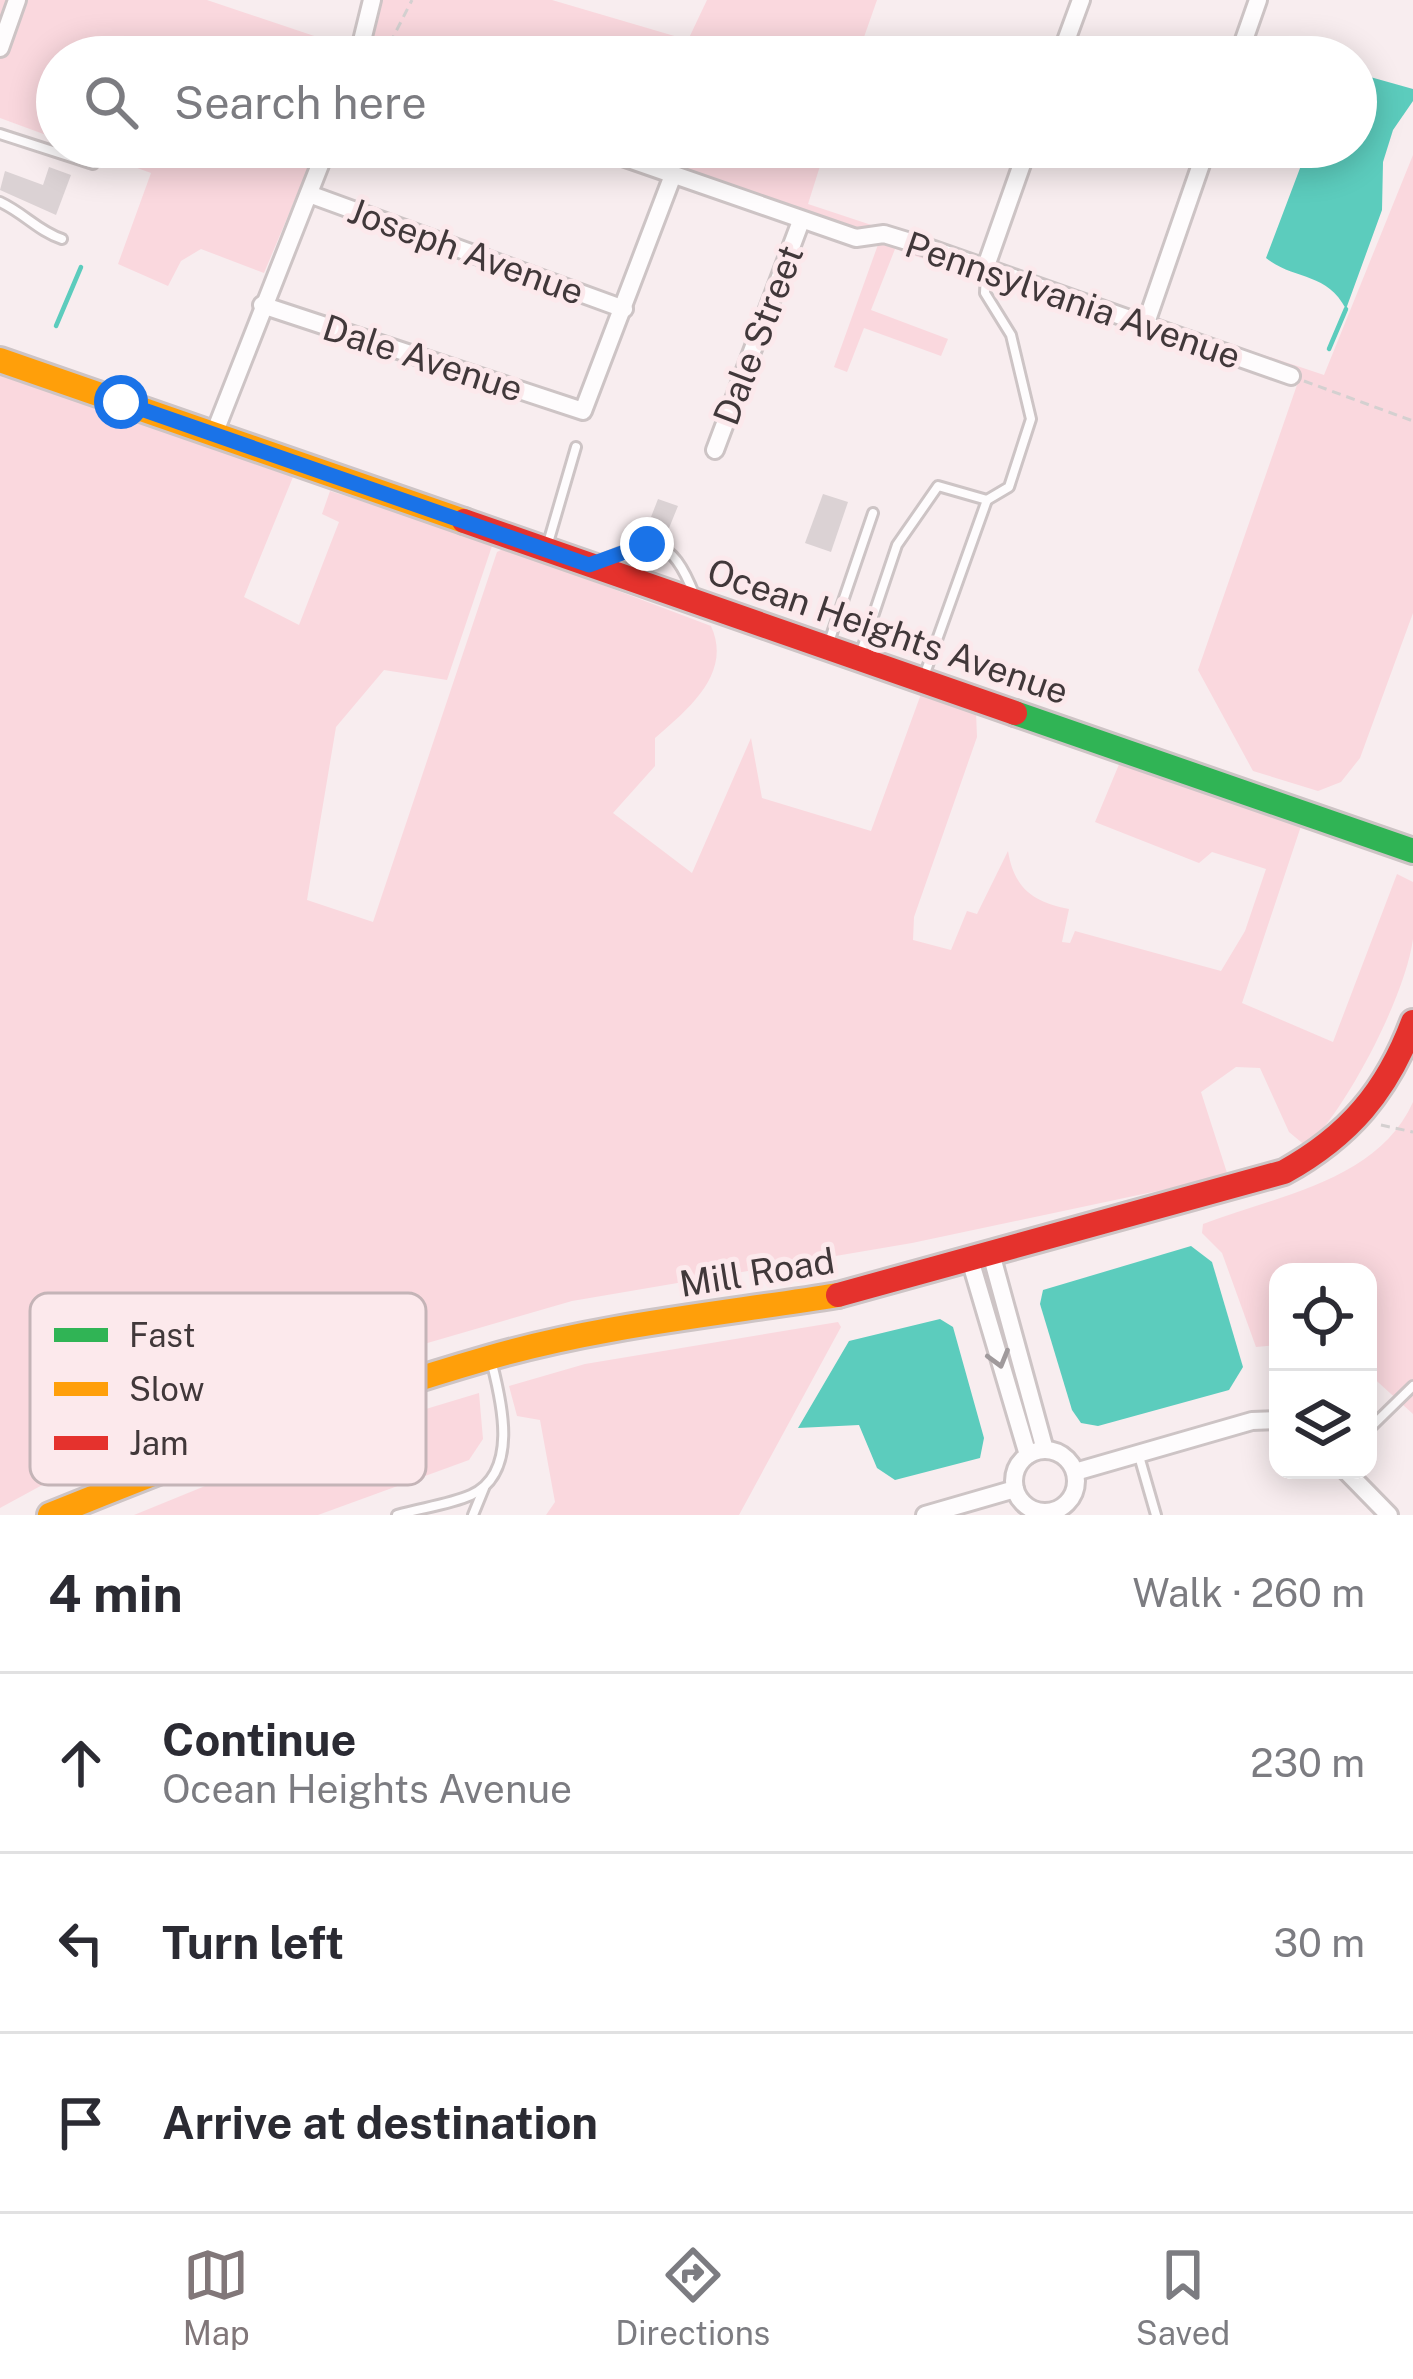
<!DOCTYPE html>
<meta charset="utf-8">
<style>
:root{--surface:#fff;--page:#f7f7f7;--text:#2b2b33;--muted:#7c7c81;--line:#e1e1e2;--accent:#817779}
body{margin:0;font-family:"Public Sans",sans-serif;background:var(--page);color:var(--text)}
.controls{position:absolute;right:36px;bottom:36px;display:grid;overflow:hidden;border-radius:24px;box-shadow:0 6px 30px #0003}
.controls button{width:108px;height:108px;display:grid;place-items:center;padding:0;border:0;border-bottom:3px solid var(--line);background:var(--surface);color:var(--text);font:60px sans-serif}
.stop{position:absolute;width:36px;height:36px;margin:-27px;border:9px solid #1a73e8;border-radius:50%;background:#fff}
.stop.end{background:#1a73e8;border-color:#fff;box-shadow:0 3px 12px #0008}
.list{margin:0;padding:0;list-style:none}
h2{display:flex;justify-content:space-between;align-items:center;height:156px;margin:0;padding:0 48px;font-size:51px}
h2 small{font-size:39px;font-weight:400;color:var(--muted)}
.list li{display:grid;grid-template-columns:78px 1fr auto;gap:36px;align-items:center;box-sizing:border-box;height:180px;padding:0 48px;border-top:3px solid var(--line)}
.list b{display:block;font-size:45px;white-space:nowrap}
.list p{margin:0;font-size:39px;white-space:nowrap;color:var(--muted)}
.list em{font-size:39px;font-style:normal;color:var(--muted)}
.icon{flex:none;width:66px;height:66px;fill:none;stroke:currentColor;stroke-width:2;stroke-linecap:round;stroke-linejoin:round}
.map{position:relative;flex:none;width:1413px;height:1515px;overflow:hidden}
.search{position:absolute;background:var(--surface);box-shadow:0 6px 30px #0003;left:36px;right:36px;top:36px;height:132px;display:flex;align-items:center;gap:30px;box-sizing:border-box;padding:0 42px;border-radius:66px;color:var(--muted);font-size:45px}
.sheet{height:696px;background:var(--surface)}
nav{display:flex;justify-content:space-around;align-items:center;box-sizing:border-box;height:168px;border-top:3px solid var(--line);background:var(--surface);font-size:33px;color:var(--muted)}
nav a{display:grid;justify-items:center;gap:6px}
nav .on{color:var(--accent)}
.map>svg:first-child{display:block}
.green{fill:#fad8de}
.water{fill:#5cccbd}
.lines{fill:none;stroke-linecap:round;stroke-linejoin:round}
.stream{stroke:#5cccbd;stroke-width:4.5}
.building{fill:#dbd2d4}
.lane-casing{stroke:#cdc4c5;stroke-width:14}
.street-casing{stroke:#cdc4c5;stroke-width:22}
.fast-casing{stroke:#cdc4c5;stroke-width:30}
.slow-casing{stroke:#cdc4c5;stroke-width:30}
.jam-casing{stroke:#cdc4c5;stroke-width:30}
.path{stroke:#d4d0d0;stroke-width:3;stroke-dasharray:9 6;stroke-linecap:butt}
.lane{stroke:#fefcfd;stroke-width:8}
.street{stroke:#fefcfd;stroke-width:16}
.fast{stroke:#30b455;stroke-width:24}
.slow{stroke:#ff9f0a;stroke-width:24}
.jam{stroke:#e5322d;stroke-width:24}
.oneway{stroke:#a09a9c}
.route{stroke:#1a73e8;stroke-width:15}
.labels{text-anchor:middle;stroke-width:10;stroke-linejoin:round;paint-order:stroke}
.street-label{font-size:36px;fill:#41383a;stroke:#fce9ec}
.key{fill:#fce9ec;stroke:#c4b4b7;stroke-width:3}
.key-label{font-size:33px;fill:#41383a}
</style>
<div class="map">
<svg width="1413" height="1515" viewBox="0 0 1413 1515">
<rect width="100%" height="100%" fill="#f8edef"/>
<g class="green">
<polygon points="0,0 207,0 350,48 354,30 366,34 379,0 552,0 688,40 707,0 877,0 857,57 367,57 350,51 348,57 57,57 57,139 0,118"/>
<polygon points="80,147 317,147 264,273 201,249 181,261 168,286 118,264 151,173"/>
<polygon points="621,147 826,147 808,204 1324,375 1413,155 1413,613 1360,758 1341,782 1318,791 1253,771 1198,670 1298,382 1146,323 1045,300 895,249 871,310 948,339 941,356 864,328 847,372 834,367 880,239"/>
<path d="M0,375L293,477L244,597L299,625L339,522L322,514L330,491L493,543L447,680L384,670L336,727L307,900L373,922L497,552L505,548L711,626C733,674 687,710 655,738V766L613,813L692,873L751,738L762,798L871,831L921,694L976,712L977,737L914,917L913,940L951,950L967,911L977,914L1008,851C1014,888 1033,902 1069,909L1062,942L1070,943L1075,931L1221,971L1245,931L1266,869L1212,852L1199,863L1095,822L1120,762L1301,826L1242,1003L1333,1042L1397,874L1413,882C1413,900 1413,921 1413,939C1405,997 1348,1106 1307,1147L1289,1132L1260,1068L1236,1067L1201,1092L1228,1176L912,1243L572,1301L283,1385L57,1477L0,1508Z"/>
<path d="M1413,1102V1414L1368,1373V1272H1278V1345L1256,1347L1222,1253L1202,1233L1203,1224C1278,1195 1378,1181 1413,1102Z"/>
<polygon points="838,1322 841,1327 739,1515 546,1515 555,1502 540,1420 517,1416 509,1386 585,1364"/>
<polygon points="479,1393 483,1439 469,1460 318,1515 134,1515 303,1446"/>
</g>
<g class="water">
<path d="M1356,73L1413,89V101L1393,130L1383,162L1382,210L1346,309C1326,271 1295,281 1266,258L1308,147H1356Z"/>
<polygon points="1191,1246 1212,1262 1243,1367 1229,1390 1098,1426 1081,1423 1072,1410 1040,1304 1043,1290"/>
<polygon points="940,1319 953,1327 984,1438 980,1458 895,1480 877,1468 859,1425 798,1428 849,1341"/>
</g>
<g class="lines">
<g class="stream">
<polyline points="56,326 81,267"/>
<polyline points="1329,349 1346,309"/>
</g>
</g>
<g class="building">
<polygon points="49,167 71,175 56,215 0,190 5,171 43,185"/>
<polygon points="823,494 848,502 831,552 805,543"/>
<polygon points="658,499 678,506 667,533 655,528 659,520 651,517"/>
</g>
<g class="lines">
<defs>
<g id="lane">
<polyline points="0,134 93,164"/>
<path d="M0,202C24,213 38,231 62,239"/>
<polyline points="986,271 985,293 1011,335 1031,419 1009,487 987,500"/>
<polyline points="548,543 576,447"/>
<path d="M597,562C654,538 670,534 695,596"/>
<polyline points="829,642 873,513"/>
<polyline points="860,655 897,545 938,486 987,500 923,679"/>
<polyline points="1368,1430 1413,1386"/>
<polyline points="1139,1456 1156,1515"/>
<path d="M397,1515C420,1508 448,1505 471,1495C519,1473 502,1403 492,1364"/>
<polyline points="473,1515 484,1488"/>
</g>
<g id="street">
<polyline points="0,48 17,0"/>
<polyline points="358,57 372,0"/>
<polyline points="1060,57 1081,0"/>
<polyline points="1238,57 1258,0"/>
<polyline points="594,147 856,238 884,234 920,245 1291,376"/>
<polyline points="309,194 624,309"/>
<polyline points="986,266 1028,147"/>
<polyline points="262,305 583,411 673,175"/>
<polyline points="1146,323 1207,147"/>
<polyline points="214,434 327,147"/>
<polyline points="715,450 801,221"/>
<polyline points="992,1257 1045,1450"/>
<polyline points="971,1263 1028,1455"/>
<circle cx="1045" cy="1481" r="31"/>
<polyline points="1345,1470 1389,1515"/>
<polyline points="1075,1472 1252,1421 1278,1420"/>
<polyline points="925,1515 1015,1489"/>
</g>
<polyline id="fast" points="1015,713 1413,851"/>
<g id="slow">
<polyline points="0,360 464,521"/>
<path d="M50,1515C194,1457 338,1401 488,1358C601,1325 721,1314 838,1295"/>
</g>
<g id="jam">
<polyline points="464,521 1015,713"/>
<path d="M838,1295L1284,1172C1349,1136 1387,1091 1413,1022"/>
</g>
</defs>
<use href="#lane" class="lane-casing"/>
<use href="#street" class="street-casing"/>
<use href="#fast" class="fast-casing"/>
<use href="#slow" class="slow-casing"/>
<use href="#jam" class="jam-casing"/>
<g class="path">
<polyline points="383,57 412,0"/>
<polyline points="1304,381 1413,421"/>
<polyline points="1381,1125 1413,1132"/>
</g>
<use href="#lane" class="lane"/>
<use href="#street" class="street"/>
<use href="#fast" class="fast"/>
<use href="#slow" class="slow"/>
<use href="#jam" class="jam"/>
</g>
<defs><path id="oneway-chevron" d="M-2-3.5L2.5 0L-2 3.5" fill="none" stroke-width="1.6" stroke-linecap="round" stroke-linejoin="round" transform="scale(3)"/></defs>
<use class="oneway" href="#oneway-chevron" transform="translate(999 1359) rotate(74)"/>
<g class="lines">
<polyline class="route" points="121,402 589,565 647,544"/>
</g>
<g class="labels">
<g class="street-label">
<text transform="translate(466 251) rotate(20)" y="13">Joseph Avenue</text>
<text transform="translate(1073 300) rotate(19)" y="13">Pennsylvania Avenue</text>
<text transform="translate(758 335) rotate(-69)" y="13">Dale Street</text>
<text transform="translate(423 358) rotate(18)" y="13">Dale Avenue</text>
<text transform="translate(888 631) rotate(19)" y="13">Ocean Heights Avenue</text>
<text transform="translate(757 1272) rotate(-9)" y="13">Mill Road</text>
</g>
</g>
<rect x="30" y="1293" width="396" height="192" rx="18" class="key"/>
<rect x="54" y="1328" width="54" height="14" fill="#30b455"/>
<rect x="54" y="1382" width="54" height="14" fill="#ff9f0a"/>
<rect x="54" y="1436" width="54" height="14" fill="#e5322d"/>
<g class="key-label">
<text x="129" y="1347">Fast</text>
<text x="129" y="1401">Slow</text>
<text x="129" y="1455">Jam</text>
</g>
</svg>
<div class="controls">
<button><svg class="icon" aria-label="locate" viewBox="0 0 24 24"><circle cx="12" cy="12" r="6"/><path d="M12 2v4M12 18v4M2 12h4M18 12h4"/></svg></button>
<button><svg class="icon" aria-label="layers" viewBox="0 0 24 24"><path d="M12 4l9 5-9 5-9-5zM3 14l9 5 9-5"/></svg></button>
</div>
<div class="stop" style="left:121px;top:402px"></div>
<div class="stop end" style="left:647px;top:544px"></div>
<div class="search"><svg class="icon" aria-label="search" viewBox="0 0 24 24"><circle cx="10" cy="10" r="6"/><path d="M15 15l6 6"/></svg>Search here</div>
</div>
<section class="sheet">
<h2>4 min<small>Walk · 260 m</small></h2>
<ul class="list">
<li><svg class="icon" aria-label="ahead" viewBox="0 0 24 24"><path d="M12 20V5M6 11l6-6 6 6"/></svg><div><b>Continue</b><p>Ocean Heights Avenue</p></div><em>230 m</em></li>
<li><svg class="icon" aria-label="left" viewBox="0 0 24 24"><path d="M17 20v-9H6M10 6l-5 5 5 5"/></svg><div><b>Turn left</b></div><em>30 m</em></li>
<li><svg class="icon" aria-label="arrive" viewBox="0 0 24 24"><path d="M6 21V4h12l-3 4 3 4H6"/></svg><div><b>Arrive at destination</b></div></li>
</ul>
</section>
<nav>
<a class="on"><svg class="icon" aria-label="map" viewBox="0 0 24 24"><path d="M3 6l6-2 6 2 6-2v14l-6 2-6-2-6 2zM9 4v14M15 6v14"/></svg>Map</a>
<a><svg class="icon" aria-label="directions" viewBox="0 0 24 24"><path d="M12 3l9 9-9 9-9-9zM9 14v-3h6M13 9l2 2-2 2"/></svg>Directions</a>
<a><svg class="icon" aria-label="saved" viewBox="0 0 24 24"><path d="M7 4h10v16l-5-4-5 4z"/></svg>Saved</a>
</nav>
